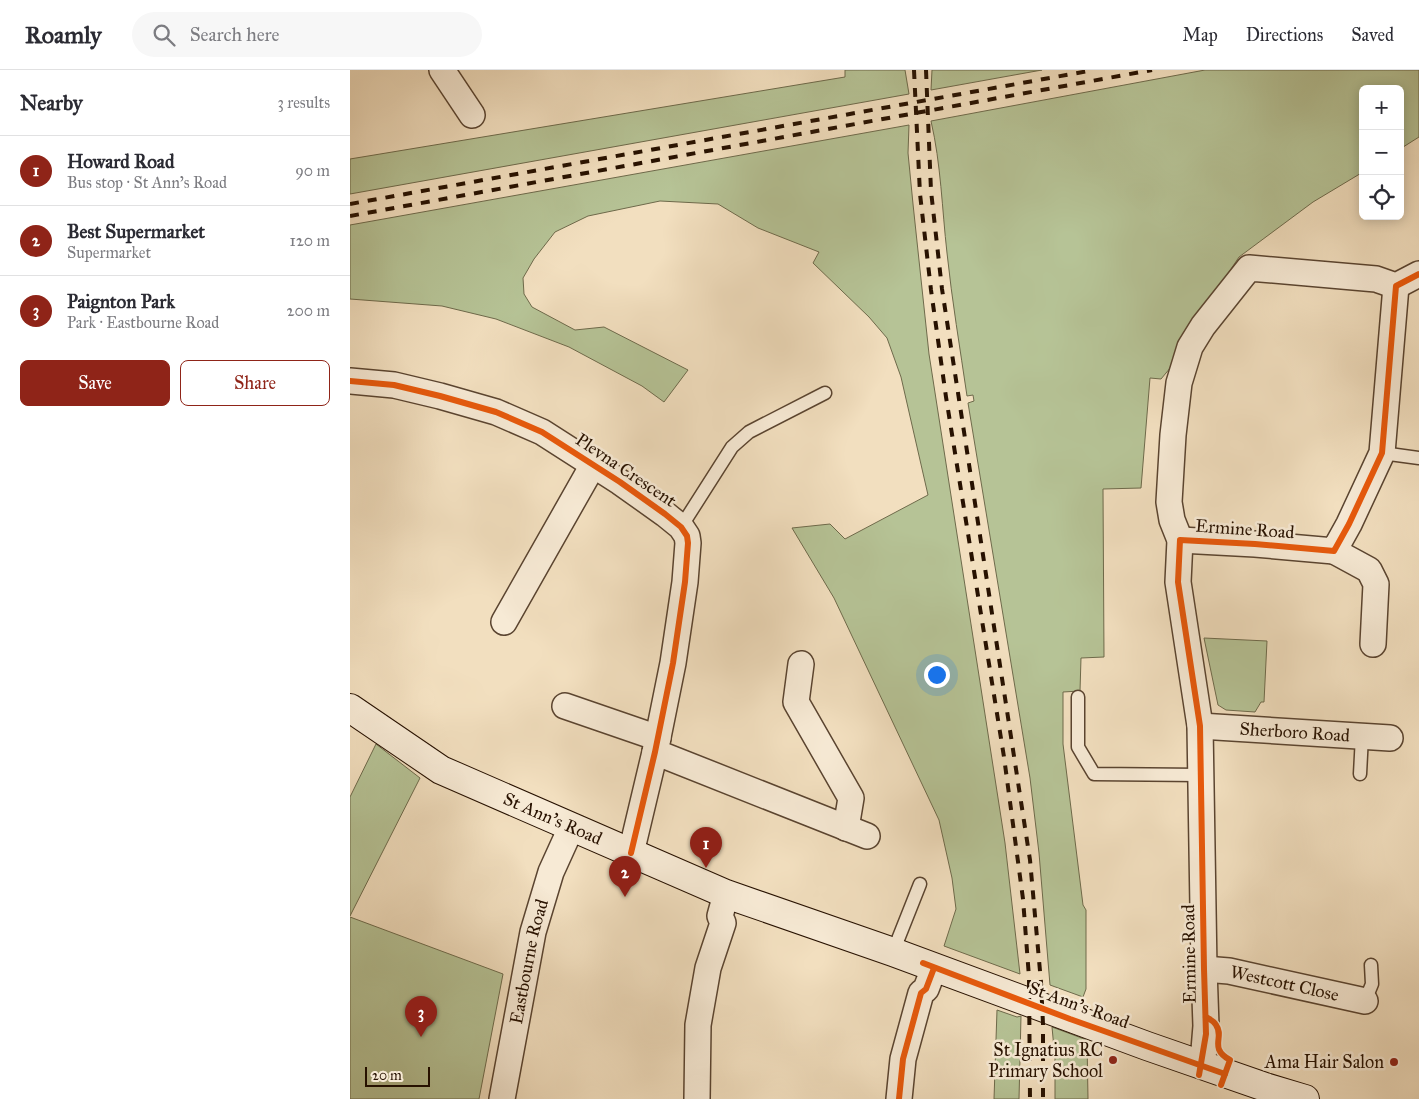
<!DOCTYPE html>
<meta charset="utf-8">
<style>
:root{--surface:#fff;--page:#f7f7f7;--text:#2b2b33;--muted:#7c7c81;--line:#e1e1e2;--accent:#8f2418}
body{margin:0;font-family:"IM FELL Great Primer",serif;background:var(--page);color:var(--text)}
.controls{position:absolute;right:15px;top:15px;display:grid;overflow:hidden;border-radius:8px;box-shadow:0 2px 12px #0003}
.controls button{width:45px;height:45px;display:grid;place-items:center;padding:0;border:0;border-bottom:1px solid var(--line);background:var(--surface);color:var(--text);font:25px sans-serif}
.scale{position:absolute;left:15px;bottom:12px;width:65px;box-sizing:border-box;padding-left:5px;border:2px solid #271100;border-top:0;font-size:14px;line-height:18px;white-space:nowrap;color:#271100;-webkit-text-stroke:4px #f7ead5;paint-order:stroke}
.you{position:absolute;left:586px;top:604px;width:18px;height:18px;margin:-12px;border:4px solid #fff;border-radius:50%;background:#1a73e8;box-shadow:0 0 0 8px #1a73e833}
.badge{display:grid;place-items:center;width:32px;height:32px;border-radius:50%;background:var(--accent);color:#fff;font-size:16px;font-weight:700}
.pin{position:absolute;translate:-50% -41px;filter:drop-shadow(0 1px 2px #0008)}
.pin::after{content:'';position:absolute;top:26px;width:18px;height:15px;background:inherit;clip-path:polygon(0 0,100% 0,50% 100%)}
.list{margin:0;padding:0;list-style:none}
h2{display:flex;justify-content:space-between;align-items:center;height:65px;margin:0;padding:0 20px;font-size:21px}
h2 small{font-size:16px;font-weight:400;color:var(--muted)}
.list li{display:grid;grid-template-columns:32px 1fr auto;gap:15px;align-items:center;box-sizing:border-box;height:70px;padding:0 20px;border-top:1px solid var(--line)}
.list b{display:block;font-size:19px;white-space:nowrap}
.list p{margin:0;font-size:16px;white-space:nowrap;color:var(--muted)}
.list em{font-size:16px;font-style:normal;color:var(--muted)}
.actions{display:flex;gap:10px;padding:15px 20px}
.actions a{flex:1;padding:11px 0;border:1px solid var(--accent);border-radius:8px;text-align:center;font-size:18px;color:var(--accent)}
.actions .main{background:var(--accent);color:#fff}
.icon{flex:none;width:28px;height:28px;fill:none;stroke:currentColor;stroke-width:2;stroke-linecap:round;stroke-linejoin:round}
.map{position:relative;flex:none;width:1069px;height:1029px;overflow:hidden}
header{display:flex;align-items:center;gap:30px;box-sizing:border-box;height:70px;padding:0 25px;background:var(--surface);border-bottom:1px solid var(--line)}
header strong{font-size:24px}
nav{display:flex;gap:28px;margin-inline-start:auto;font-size:18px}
.search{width:350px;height:45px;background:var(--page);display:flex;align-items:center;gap:12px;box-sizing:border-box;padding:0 18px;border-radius:28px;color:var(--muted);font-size:19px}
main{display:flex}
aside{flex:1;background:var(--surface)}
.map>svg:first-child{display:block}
.green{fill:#b6c396;stroke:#6e6a4b}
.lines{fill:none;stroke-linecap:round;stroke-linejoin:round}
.lane-casing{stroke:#5a4430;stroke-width:15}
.street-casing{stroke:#5a4430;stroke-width:28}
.secondary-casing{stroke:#271100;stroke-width:30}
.lane{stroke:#f7ead5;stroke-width:12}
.street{stroke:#f7ead5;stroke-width:25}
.secondary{stroke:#f7ead5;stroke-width:28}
.rail{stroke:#271100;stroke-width:4;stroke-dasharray:9 9;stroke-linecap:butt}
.cycleway-casing{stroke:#f7ead5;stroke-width:9}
.cycleway{stroke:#e8590c;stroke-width:6}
.poi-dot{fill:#8f2418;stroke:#f7ead5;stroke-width:2}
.labels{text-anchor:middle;stroke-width:5;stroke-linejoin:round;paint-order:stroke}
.street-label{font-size:18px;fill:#271100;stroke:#f7ead5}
.poi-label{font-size:18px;fill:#271100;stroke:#f7ead5;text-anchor:end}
</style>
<header>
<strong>Roamly</strong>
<div class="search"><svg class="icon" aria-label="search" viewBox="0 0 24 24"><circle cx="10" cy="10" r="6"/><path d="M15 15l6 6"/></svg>Search here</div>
<nav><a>Map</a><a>Directions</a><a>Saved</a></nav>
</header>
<main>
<aside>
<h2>Nearby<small>3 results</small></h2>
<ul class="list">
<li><span class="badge">1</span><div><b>Howard Road</b><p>Bus stop · St Ann's Road</p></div><em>90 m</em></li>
<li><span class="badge">2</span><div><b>Best Supermarket</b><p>Supermarket</p></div><em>120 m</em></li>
<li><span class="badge">3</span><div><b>Paignton Park</b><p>Park · Eastbourne Road</p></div><em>200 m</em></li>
</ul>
<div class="actions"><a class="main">Save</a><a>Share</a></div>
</aside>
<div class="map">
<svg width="1069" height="1029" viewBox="0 0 1069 1029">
<rect width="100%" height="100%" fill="#f2dfbf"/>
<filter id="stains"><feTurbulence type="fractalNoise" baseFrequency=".004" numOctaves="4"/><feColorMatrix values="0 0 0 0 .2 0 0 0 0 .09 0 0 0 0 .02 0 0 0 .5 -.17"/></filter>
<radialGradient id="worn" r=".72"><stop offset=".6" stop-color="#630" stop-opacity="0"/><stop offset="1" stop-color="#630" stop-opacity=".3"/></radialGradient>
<g class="green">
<polygon points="495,0 555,0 559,24 0,124 0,89 495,7"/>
<polygon points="582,0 692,0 581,20"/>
<path d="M855,0H1069V67L1050,79V19H1013V102L963,132L889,187L826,282L821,297L811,309L800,308L791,418L753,419L754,587L731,588L730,621L713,622V674L733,835L736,840V919L733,927L700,915L689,783L680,708L618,333L624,331L623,325L617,326C610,278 602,231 597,183C592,139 591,94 581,51Z"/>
<polygon points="559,55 558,83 563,134 579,284 655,773 670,904 594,876 606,839 602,808 589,750 484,528 442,458 480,454 495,469 578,425 551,307 537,268 519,247 463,193 469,182 408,158 368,134 310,131 238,146 205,162 184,189 173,208 174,224 182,237 225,260 254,257 338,300 314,332 292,316 219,277 146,249 92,236 0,229 0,155"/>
<polygon points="854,568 917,571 914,632 911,632 905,642 876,640 868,635"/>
<polygon points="26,674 70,708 0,846 0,727"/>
<polygon points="0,847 153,904 129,1029 0,1029"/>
<polygon points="647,940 667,947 671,946 669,1029 644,1029"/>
<polygon points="702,957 737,970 738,1029 705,1029 705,989"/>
</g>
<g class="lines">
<defs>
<g id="lane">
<polyline points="1032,383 1069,388"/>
<polyline points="331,457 382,377 399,362 475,323"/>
<polyline points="728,627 728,677 744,704 851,705"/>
<polyline points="1010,704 1012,666"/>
<polyline points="543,882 570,814"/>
<polyline points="1015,931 1022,914 1021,895"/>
</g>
<g id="street">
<polyline points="92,0 122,45"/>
<polyline points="0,311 44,315 90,326 146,342 192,362 270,412 315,444 331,457 337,466 338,473 335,512 323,593 305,682 281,783"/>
<polyline points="830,470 905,474 984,481 999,454 1032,383 1046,216"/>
<polyline points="984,481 1019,500 1026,514 1023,574"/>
<polyline points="154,552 243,395"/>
<polyline points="451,594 446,632 501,728 496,758"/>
<polyline points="215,636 308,668"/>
<path id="s1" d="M850,656L1040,668"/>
<polyline points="305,682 517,766"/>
<path id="s2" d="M854,899L879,901L1015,931"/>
<polyline points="851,995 854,980 856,956 854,899 850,656 828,512 830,470 822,450 819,432 823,365 829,313 840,277 853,256 899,198 1026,209 1046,216 1069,204"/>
<path id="s3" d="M152,1029L183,862L201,802L221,758"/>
<polyline points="347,1029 348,955 358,898 373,853 370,846 376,824"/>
<polyline points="549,1029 553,989 571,923 576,919 584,898"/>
</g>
<g id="secondary">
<path id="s4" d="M0,638L91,700L376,824L543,882L797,976L915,1017L955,1029"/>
</g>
</defs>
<use href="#lane" class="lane-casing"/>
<use href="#street" class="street-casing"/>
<use href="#secondary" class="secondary-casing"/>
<use href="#lane" class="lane"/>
<use href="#street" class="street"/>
<use href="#secondary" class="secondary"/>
<g class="rail">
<polyline points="564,0 570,124 581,220 596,327 654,687 673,829 679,907 680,1029"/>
<polyline points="576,0 581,121 592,219 680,790 691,912 693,954 693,1029"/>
<polyline points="0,134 744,0"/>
<polyline points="0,146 802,0"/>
</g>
<defs>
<g id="cycleway">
<polyline points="0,311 44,315 90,326 146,342 192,362 270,412 315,444 331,457 337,466 338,473 335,512 323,593 305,682 281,783"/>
<polyline points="573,893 720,949 875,1004"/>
<path d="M856,947C859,949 864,951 866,955C875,967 858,978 880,990L871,1015"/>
<polyline points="849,1005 856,964 854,899 850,656 828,512 830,470 905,474 984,481 999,454 1032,383 1046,216 1069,204"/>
<polyline points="549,1029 553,989 571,923 576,919 584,898"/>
</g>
</defs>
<use href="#cycleway" class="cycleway-casing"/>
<use href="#cycleway" class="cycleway"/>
</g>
<g class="poi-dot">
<circle cx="763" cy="990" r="5"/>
<circle cx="1044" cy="992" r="5"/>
</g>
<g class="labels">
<g class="street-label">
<text transform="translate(276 400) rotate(34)" y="6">Plevna Crescent</text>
<text transform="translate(895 459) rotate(4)" y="6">Ermine Road</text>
<text dy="6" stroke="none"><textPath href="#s1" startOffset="95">Sherboro Road</textPath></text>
<text dy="6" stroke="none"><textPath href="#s4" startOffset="232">St Ann's Road</textPath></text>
<text transform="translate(839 884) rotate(-91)" y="6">Ermine Road</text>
<text dy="6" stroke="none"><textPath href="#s3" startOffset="140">Eastbourne Road</textPath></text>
<text dy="6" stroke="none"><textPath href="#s2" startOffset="82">Westcott Close</textPath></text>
<text transform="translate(729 935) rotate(20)" y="6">St Ann's Road</text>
</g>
<g class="poi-label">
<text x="753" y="986">St Ignatius RC<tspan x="753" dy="21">Primary School</tspan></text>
<text x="1034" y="998">Ama Hair Salon</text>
</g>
</g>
<rect width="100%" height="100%" filter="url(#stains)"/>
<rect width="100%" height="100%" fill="url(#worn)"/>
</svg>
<div class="controls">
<button>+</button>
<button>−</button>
<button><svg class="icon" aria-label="locate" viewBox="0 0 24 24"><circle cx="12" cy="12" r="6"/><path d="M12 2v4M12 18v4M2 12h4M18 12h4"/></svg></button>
</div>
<div class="scale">20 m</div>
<div class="you"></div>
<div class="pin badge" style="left:356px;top:798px">1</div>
<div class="pin badge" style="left:275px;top:827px">2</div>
<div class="pin badge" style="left:71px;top:967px">3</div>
</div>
</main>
